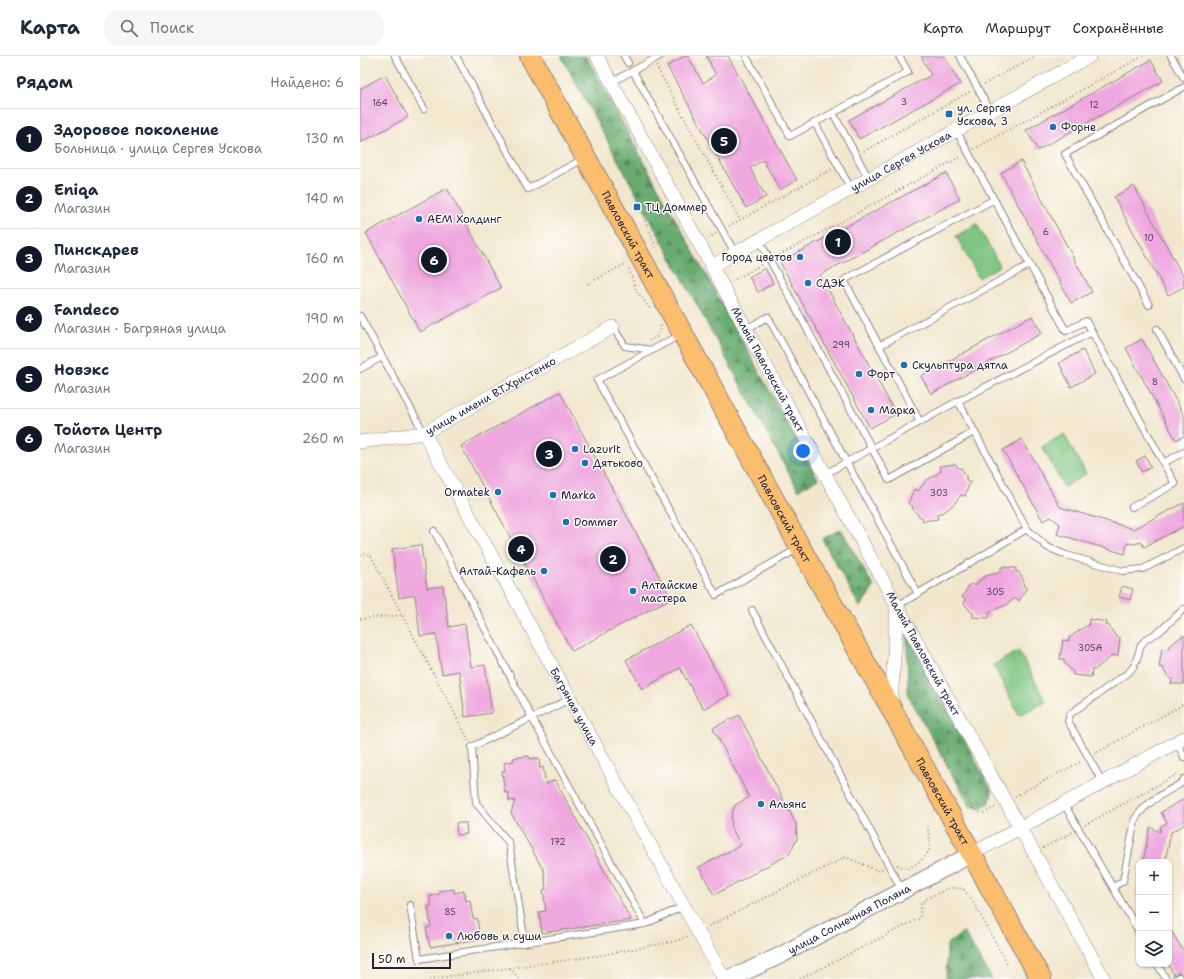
<!DOCTYPE html>
<html lang="ru">
<meta charset="utf-8">
<style>
:root{--surface:#fff;--page:#f6f6f7;--text:#1f2937;--muted:#747a83;--line:#e0e1e3;--accent:#111827}
body{margin:0;font-family:"Shantell Sans",sans-serif;background:var(--page);color:var(--text)}
.controls{position:absolute;right:12px;bottom:12px;display:grid;overflow:hidden;border-radius:8px;box-shadow:0 1px 3px #0004}
.controls button{width:36px;height:36px;display:grid;place-items:center;padding:0;border:0;border-bottom:1px solid var(--line);background:var(--surface);color:var(--text);font:20px sans-serif}
.scale{position:absolute;left:12px;bottom:10px;width:79px;box-sizing:border-box;padding-left:4px;border:2px solid #22223b;border-top:0;font-size:11px;line-height:14px;white-space:nowrap;color:#22223b;-webkit-text-stroke:3px #fdfcf7;paint-order:stroke}
.you{position:absolute;left:443px;top:395px;width:14px;height:14px;margin:-10px;border:3px solid #fff;border-radius:50%;background:#1a73e8;box-shadow:0 0 0 6px #1a73e833}
.badge{display:grid;place-items:center;width:26px;height:26px;border-radius:50%;background:var(--accent);color:#fff;font-size:13px;font-weight:700}
.pin{position:absolute;translate:-50% -50%;border:2px solid #fff;box-shadow:0 1px 4px #0006}
.list{margin:0;padding:0;list-style:none}
h2{display:flex;justify-content:space-between;align-items:center;height:52px;margin:0;padding:0 16px;font-size:17px}
h2 small{font-size:13px;font-weight:400;color:var(--muted)}
.list li{display:grid;grid-template-columns:26px 1fr auto;gap:12px;align-items:center;box-sizing:border-box;height:60px;padding:0 16px;border-top:1px solid var(--line)}
.list b{display:block;font-size:15px;white-space:nowrap}
.list p{margin:0;font-size:13px;white-space:nowrap;color:var(--muted)}
.list em{font-size:13px;font-style:normal;color:var(--muted)}
.icon{flex:none;width:22px;height:22px;fill:none;stroke:currentColor;stroke-width:2;stroke-linecap:round;stroke-linejoin:round}
.map{position:relative;flex:none;width:824px;height:923px;overflow:hidden}
header{display:flex;align-items:center;gap:24px;box-sizing:border-box;height:56px;padding:0 20px;background:var(--surface);border-bottom:1px solid var(--line)}
header strong{font-size:19px}
nav{display:flex;gap:22px;margin-inline-start:auto;font-size:14px}
.search{width:280px;height:36px;background:var(--page);display:flex;align-items:center;gap:10px;box-sizing:border-box;padding:0 14px;border-radius:16px;color:var(--muted);font-size:15px}
main{display:flex}
aside{flex:1;background:var(--surface)}
.map>svg:first-child{display:block}
.grass{fill:#7fc682;stroke:#50745e}
.forest{fill:url(#forest-firs);stroke:#446656}
.building{fill:#efa8df}
.lines{fill:none;stroke-linecap:round;stroke-linejoin:round}
.service-casing{stroke:#8a8484;stroke-width:8}
.minor-casing{stroke:#8a8484;stroke-width:14}
.tertiary-casing{stroke:#8a8484;stroke-width:18}
.primary-casing{stroke:#8a8484;stroke-width:22}
.path{stroke:#8a8484;stroke-width:2;stroke-dasharray:1 3;stroke-linecap:butt}
.service{stroke:#fff;stroke-width:6}
.minor{stroke:#fff;stroke-width:13}
.tertiary{stroke:#fff;stroke-width:16}
.primary{stroke:#fbbd6e;stroke-width:20}
.poi-dot{fill:#1f6fb2;stroke:#fdfcf7;stroke-width:1.5}
.labels{text-anchor:middle;stroke-width:3;stroke-linejoin:round;paint-order:stroke}
.number-label{font-size:9px;fill:#554464}
.poi-label{font-size:11px;fill:#22223b;stroke:#fdfcf7;text-anchor:start}
.street-label{font-size:11px;fill:#22223b;stroke:#fdfcf7}
</style>
<header>
<strong>Карта</strong>
<div class="search"><svg class="icon" aria-label="search" viewBox="0 0 24 24"><circle cx="10" cy="10" r="6"/><path d="M15 15l6 6"/></svg>Поиск</div>
<nav><a>Карта</a><a>Маршрут</a><a>Сохранённые</a></nav>
</header>
<main>
<aside>
<h2>Рядом<small>Найдено: 6</small></h2>
<ul class="list">
<li><span class="badge">1</span><div><b>Здоровое поколение</b><p>Больница · улица Сергея Ускова</p></div><em>130 m</em></li>
<li><span class="badge">2</span><div><b>Eniqa</b><p>Магазин</p></div><em>140 m</em></li>
<li><span class="badge">3</span><div><b>Пинскдрев</b><p>Магазин</p></div><em>160 m</em></li>
<li><span class="badge">4</span><div><b>Fandeco</b><p>Магазин · Багряная улица</p></div><em>190 m</em></li>
<li><span class="badge">5</span><div><b>Новэкс</b><p>Магазин</p></div><em>200 m</em></li>
<li><span class="badge">6</span><div><b>Тойота Центр</b><p>Магазин</p></div><em>260 m</em></li>
</ul>
</aside>
<div class="map">
<svg width="824" height="923" viewBox="0 0 824 923">
<defs>
<pattern id="forest-firs" width="22" height="20" patternUnits="userSpaceOnUse"><rect width="22" height="20" fill="#67ab70"/><path d="M5 1l3.5 6h-7zM16 11l3.5 6h-7z" fill="#548b5d"/></pattern>
</defs>
<rect width="100%" height="100%" fill="#fdfcf7"/>
<filter id="ink" filterUnits="userSpaceOnUse"><feTurbulence type="fractalNoise" baseFrequency=".025" numOctaves="2"/><feDisplacementMap in="SourceGraphic" scale="8" xChannelSelector="R" yChannelSelector="G"/><feConvolveMatrix kernelMatrix="1 2 1 2 8 2 1 2 1" color-interpolation-filters="sRGB"/></filter>
<filter id="wash" filterUnits="userSpaceOnUse"><feTurbulence type="fractalNoise" baseFrequency=".012" numOctaves="4" result="noise"/><feDisplacementMap in="SourceGraphic" scale="16" xChannelSelector="R" yChannelSelector="G"/><feGaussianBlur stdDeviation="0.9" result="paint"/><feColorMatrix in="noise" values="0 0 0 0 0 0 0 0 0 0 0 0 0 0 0 0 0 1.4 0 .05"/><feComposite in="paint" operator="in"/></filter>
<g filter="url(#wash)">
<rect width="100%" height="100%" fill="#f2e7ce"/>
<g class="grass">
<polygon points="617,168 640,210 619,222 596,180"/>
<polygon points="704,378 726,418 704,431 682,391"/>
<polygon points="659,595 686,646 659,659 633,609"/>
</g>
<g class="forest">
<polygon points="201,0 226,0 458,423 438,434"/>
<polygon points="481,473 514,531 500,551 462,483"/>
<polygon points="547,578 632,735 630,746 620,752 610,750 548,639"/>
<polygon points="604,876 632,923 586,923 587,888"/>
</g>
<g id="blocks">
<g class="building">
<polygon points="325,0 328,0 343,27 356,19 346,0 368,0 437,124 420,134 403,104 390,112 406,141 386,152 307,10"/>
<polygon points="561,0 584,0 600,28 499,83 489,64 571,19"/>
<polygon points="791,4 803,25 678,94 666,74"/>
<polygon points="25,19 48,61 0,87 0,33"/>
<polygon points="661,105 732,236 711,247 641,117"/>
<polygon points="586,117 600,143 460,219 536,358 510,372 420,206"/>
<polygon points="774,130 824,222 824,231 808,239 754,141"/>
<polygon points="87,132 141,232 60,276 6,177"/>
<polygon points="405,212 413,227 398,236 389,221"/>
<polygon points="672,260 682,277 571,338 561,320"/>
<polygon points="782,283 824,359 824,380 816,384 766,292"/>
<polygon points="723,294 735,318 711,331 699,307"/>
<polygon points="200,336 311,542 212,595 101,390"/>
<polygon points="662,383 700,451 773,473 824,447 824,470 784,491 781,486 774,488 767,487 765,498 697,478 700,468 691,461 683,465 643,394"/>
<polygon points="785,400 791,411 782,416 776,405"/>
<polygon points="596,408 597,411 602,413 606,420 606,424 610,425 605,440 601,439 594,448 584,456 577,458 578,463 563,465 562,461 560,461 552,452 553,450 548,448 554,433 558,435 566,425 581,415 580,410"/>
<polygon points="61,489 67,532 83,530 89,571 105,568 111,611 125,609 132,657 105,661 99,615 82,618 76,578 60,580 55,539 39,542 32,493"/>
<polygon points="641,511 656,512 656,516 659,516 664,526 663,529 667,531 659,545 655,542 646,549 629,556 629,562 613,561 613,557 610,555 604,547 605,543 602,541 610,528 615,530 619,525 626,520 641,516"/>
<polygon points="762,530 773,533 770,544 759,541"/>
<polygon points="729,563 747,566 746,569 749,570 756,581 760,581 758,600 751,599 751,601 734,614 732,613 731,621 713,619 713,615 711,614 704,606 704,603 700,603 703,584 709,585 709,582 726,570 728,571"/>
<polygon points="331,569 369,639 343,653 320,612 282,633 266,604"/>
<polygon points="824,579 824,628 811,628 812,623 809,622 804,615 804,612 799,611 802,592 808,593 809,590"/>
<polygon points="379,659 436,768 437,783 429,798 354,839 339,811 381,789 372,773 371,762 375,749 389,741 353,672"/>
<polygon points="169,700 170,703 179,702 180,712 183,711 186,728 195,724 271,864 182,877 179,856 186,855 183,834 186,833 184,815 151,757 155,744 149,745 148,736 145,737 142,716 145,715 144,707 154,705 153,702"/>
<polygon points="824,743 824,769 811,776 805,806 783,806 790,771 800,776 801,770 807,767 801,756"/>
<polygon points="96,767 106,767 107,778 97,779"/>
<polygon points="778,829 779,829 779,840 776,840"/>
<polygon points="94,833 94,837 104,835 106,845 110,844 113,863 117,862 120,883 70,891 66,872 71,871 68,851 71,850 70,840 80,838 79,835"/>
<polygon points="809,871 824,896 824,923 819,916 814,919 808,908 809,908"/>
</g>
</g>
</g>
<g filter="url(#ink)">
<use href="#blocks" fill-opacity="0" stroke="#8a8484" stroke-width="1"/>
<g class="lines">
<defs>
<g id="service">
<polyline points="35,0 64,53"/>
<polyline points="96,0 168,133 223,103"/>
<polyline points="264,0 268,7"/>
<polyline points="386,0 430,80 473,57"/>
<polyline points="600,0 630,55"/>
<polyline points="811,0 824,22"/>
<polyline points="273,15 375,197"/>
<polyline points="252,26 300,0"/>
<polyline points="455,67 491,133"/>
<polyline points="596,74 706,275 726,265 815,428 772,451"/>
<polyline points="509,123 473,57 548,16 539,0"/>
<polyline points="399,184 529,424 614,376"/>
<polyline points="789,249 705,98 824,31"/>
<polyline points="0,260 64,377"/>
<polyline points="253,271 265,290 292,294"/>
<polyline points="386,273 408,261 558,538"/>
<polyline points="797,273 824,323"/>
<polyline points="320,279 237,324 356,539 439,492"/>
<polyline points="519,290 669,209"/>
<polyline points="0,313 22,301"/>
<polyline points="598,345 667,473 687,491 706,499 763,515 783,513 824,492"/>
<polyline points="560,366 484,224 633,144"/>
<polyline points="803,407 824,396"/>
<polyline points="465,418 598,345 732,276"/>
<polyline points="74,475 172,662 285,868"/>
<polyline points="537,550 667,473"/>
<polyline points="392,554 542,834"/>
<polyline points="776,605 781,589 786,583 799,576 824,553"/>
<polyline points="817,686 824,701"/>
<polyline points="743,727 708,665 710,658 768,617 774,610"/>
<polyline points="704,748 779,876"/>
<path d="M753,831L763,825L775,763C786,746 804,737 822,727L824,723"/>
<polyline points="50,849 59,903 285,868 324,850"/>
<polyline points="165,887 149,787 116,747 112,691 210,643"/>
<polyline points="797,908 806,923"/>
<polyline points="815,923 819,921"/>
</g>
<g id="minor">
<path id="s1" d="M237,0L537,550L744,923"/>
<path id="s2" d="M352,210L730,0"/>
<path id="s3" d="M64,377L364,923"/>
<path id="s4" d="M0,386L64,377L253,271"/>
<polyline points="531,650 537,550"/>
<polyline points="612,798 824,682"/>
</g>
<g id="tertiary">
<path id="s5" d="M364,923L383,917L421,899L612,798"/>
</g>
<g id="primary">
<path id="s6" d="M170,0L440,491L531,652L681,923"/>
</g>
</defs>
<use href="#service" class="service-casing"/>
<use href="#minor" class="minor-casing"/>
<use href="#tertiary" class="tertiary-casing"/>
<use href="#primary" class="primary-casing"/>
<g class="path">
<polyline points="296,10 380,164"/>
<polyline points="624,28 676,0"/>
<polyline points="614,93 783,0"/>
<polyline points="504,95 611,35"/>
<polyline points="369,170 472,113"/>
<polyline points="348,182 356,177"/>
<polyline points="296,191 283,159 306,147"/>
<polyline points="416,201 602,100"/>
<polyline points="269,213 276,234 291,254"/>
<polyline points="372,225 403,208"/>
<polyline points="228,228 267,207"/>
<polyline points="289,285 296,281 301,273 301,269"/>
<polyline points="0,499 10,498 109,685"/>
<polyline points="0,563 43,559"/>
<polyline points="593,674 574,684 609,747 614,754 623,757 636,751"/>
<polyline points="734,698 824,648"/>
<polyline points="655,740 722,705"/>
<polyline points="725,769 818,718"/>
<polyline points="683,792 713,776"/>
<path d="M537,809L548,813C569,800 574,795 567,770"/>
<polyline points="349,870 486,801 519,815 522,813"/>
<polyline points="150,912 159,923"/>
<polyline points="70,923 236,900 316,885 328,880"/>
<polyline points="440,923 560,862 561,848 566,843 589,832 599,832 604,834 612,844 647,907"/>
</g>
<use href="#service" class="service"/>
<use href="#minor" class="minor"/>
<use href="#tertiary" class="tertiary"/>
<use href="#primary" class="primary"/>
</g>
</g>
<g class="poi-dot">
<rect x="585" y="54" width="8" height="8" rx="2"/>
<circle cx="693" cy="71" r="4"/>
<rect x="273" y="147" width="8" height="8" rx="2"/>
<circle cx="59" cy="163" r="4"/>
<circle cx="440" cy="201" r="4"/>
<circle cx="448" cy="227" r="4"/>
<circle cx="544" cy="309" r="4"/>
<circle cx="499" cy="318" r="4"/>
<circle cx="511" cy="354" r="4"/>
<circle cx="215" cy="393" r="4"/>
<circle cx="225" cy="407" r="4"/>
<circle cx="138" cy="436" r="4"/>
<circle cx="193" cy="439" r="4"/>
<circle cx="206" cy="466" r="4"/>
<circle cx="184" cy="515" r="4"/>
<circle cx="273" cy="535" r="4"/>
<circle cx="401" cy="748" r="4"/>
<circle cx="89" cy="880" r="4"/>
</g>
<g class="labels">
<g class="number-label">
<text x="544" y="49">3</text>
<text x="20" y="50">164</text>
<text x="734" y="52">12</text>
<text x="686" y="179">6</text>
<text x="789" y="185">10</text>
<text x="481" y="292">299</text>
<text x="795" y="329">8</text>
<text x="579" y="440">303</text>
<text x="635" y="539">305</text>
<text x="730" y="595">305А</text>
<text x="198" y="789">172</text>
<text x="90" y="859">85</text>
</g>
<g class="poi-label">
<text x="597" y="56">ул. Сергея<tspan x="597" dy="13">Ускова, 3</tspan></text>
<text x="701" y="75">Форне</text>
<text x="285" y="155">ТЦ Доммер</text>
<text x="67" y="167">АЕМ Холдинг</text>
<text x="432" y="205" text-anchor="end">Город цветов</text>
<text x="456" y="231">СДЭК</text>
<text x="552" y="313">Скульптура дятла</text>
<text x="507" y="322">Форт</text>
<text x="519" y="358">Марка</text>
<text x="223" y="397">Lazurit</text>
<text x="233" y="411">Дятьково</text>
<text x="130" y="440" text-anchor="end">Ormatek</text>
<text x="201" y="443">Marka</text>
<text x="214" y="470">Dommer</text>
<text x="176" y="519" text-anchor="end">Алтай-Кафель</text>
<text x="281" y="533">Алтайские<tspan x="281" dy="13">мастера</tspan></text>
<text x="409" y="752">Альянс</text>
<text x="97" y="884">Любовь и суши</text>
</g>
<g class="street-label">
<text dy="4" stroke="none"><textPath href="#s2" startOffset="216">улица Сергея Ускова</textPath></text>
<text dy="4" stroke="none"><textPath href="#s6" startOffset="204">Павловский тракт</textPath></text>
<text dy="4" stroke="none"><textPath href="#s1" startOffset="357">Малый Павловский тракт</textPath></text>
<text dy="4" stroke="none"><textPath href="#s4" startOffset="141">улица имени В.Т.Христенко</textPath></text>
<text dy="4" stroke="none"><textPath href="#s6" startOffset="528">Павловский тракт</textPath></text>
<text dy="4" stroke="none"><textPath href="#s1" startOffset="681">Малый Павловский тракт</textPath></text>
<text dy="4" stroke="none"><textPath href="#s3" startOffset="312">Багряная улица</textPath></text>
<text dy="4" stroke="none"><textPath href="#s6" startOffset="852">Павловский тракт</textPath></text>
<text dy="4" stroke="none"><textPath href="#s5" startOffset="139">улица Солнечная Поляна</textPath></text>
</g>
</g>
</svg>
<div class="controls">
<button>+</button>
<button>−</button>
<button><svg class="icon" aria-label="layers" viewBox="0 0 24 24"><path d="M12 4l9 5-9 5-9-5zM3 14l9 5 9-5"/></svg></button>
</div>
<div class="scale">50 m</div>
<div class="you"></div>
<div class="pin badge" style="left:478px;top:186px">1</div>
<div class="pin badge" style="left:253px;top:503px">2</div>
<div class="pin badge" style="left:189px;top:398px">3</div>
<div class="pin badge" style="left:161px;top:493px">4</div>
<div class="pin badge" style="left:364px;top:85px">5</div>
<div class="pin badge" style="left:74px;top:204px">6</div>
</div>
</main>
